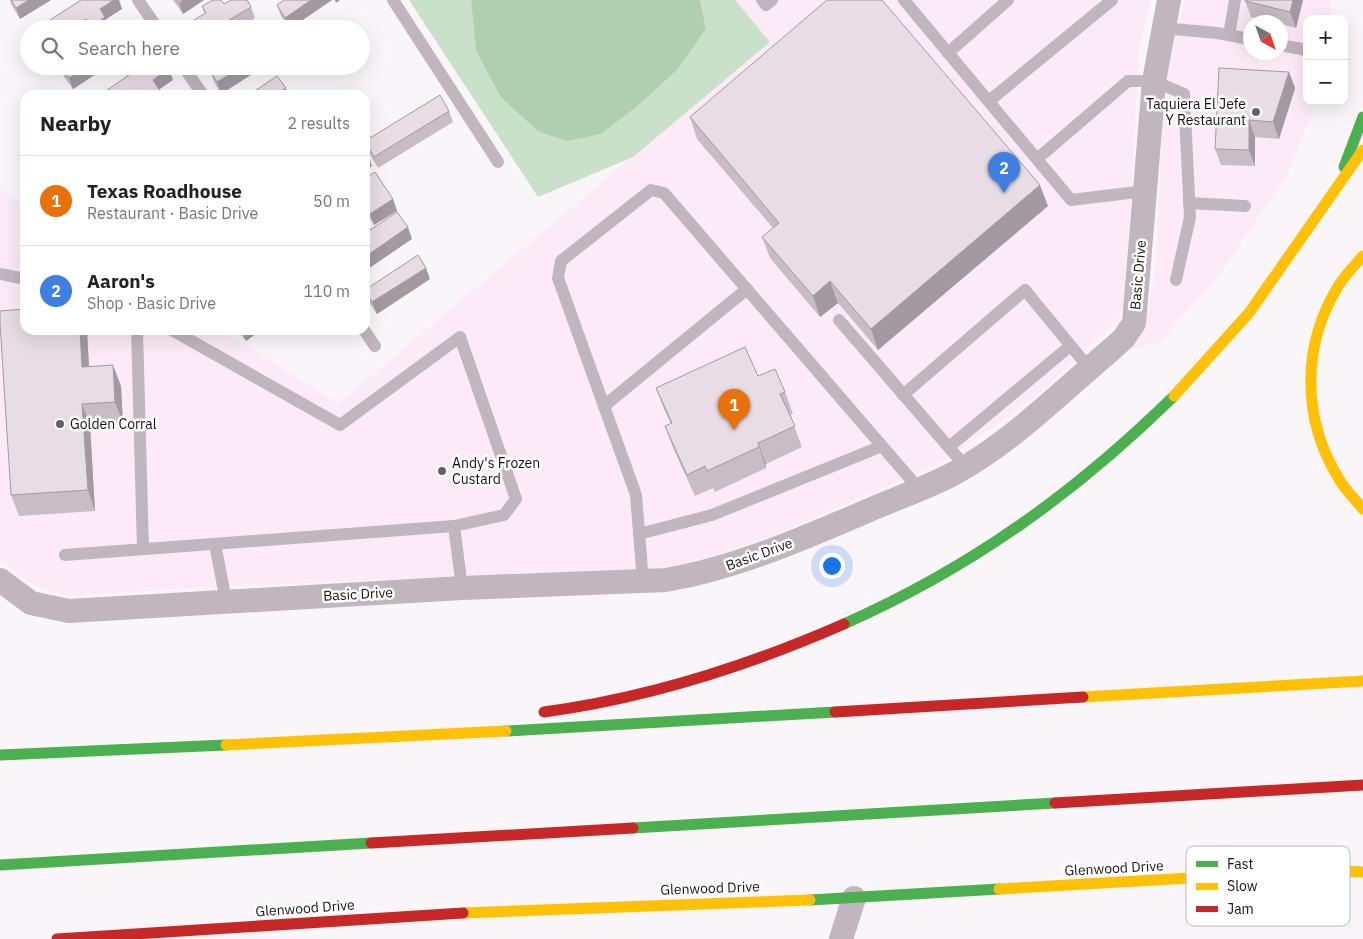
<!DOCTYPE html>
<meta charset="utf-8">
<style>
:root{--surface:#fff;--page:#f6f6f6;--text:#222;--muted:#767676;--line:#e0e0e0;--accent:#666064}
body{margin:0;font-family:"IBM Plex Sans",sans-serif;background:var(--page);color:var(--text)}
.controls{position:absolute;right:15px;top:15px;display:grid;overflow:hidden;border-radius:10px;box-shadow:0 5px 20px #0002}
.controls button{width:45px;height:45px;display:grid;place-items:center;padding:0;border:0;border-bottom:1px solid var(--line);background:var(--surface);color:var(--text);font:25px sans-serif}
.compass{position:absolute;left:1243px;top:15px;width:45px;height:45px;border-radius:50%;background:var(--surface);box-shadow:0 5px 20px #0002;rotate:140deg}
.you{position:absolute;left:831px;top:565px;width:18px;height:18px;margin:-12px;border:4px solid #fff;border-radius:50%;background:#1a73e8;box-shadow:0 0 0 8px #1a73e833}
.badge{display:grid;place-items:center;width:32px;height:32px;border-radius:50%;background:var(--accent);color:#fff;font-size:16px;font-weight:700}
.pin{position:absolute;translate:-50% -41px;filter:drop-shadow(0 1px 2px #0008)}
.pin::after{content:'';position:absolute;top:26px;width:18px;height:15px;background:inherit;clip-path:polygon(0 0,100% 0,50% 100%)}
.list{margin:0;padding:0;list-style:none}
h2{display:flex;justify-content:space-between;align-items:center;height:65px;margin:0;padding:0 20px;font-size:21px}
h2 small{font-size:16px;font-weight:400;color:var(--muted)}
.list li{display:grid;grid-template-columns:32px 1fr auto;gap:15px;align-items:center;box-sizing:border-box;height:90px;padding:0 20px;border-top:1px solid var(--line)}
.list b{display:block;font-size:19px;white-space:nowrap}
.list p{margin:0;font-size:16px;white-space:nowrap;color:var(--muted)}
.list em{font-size:16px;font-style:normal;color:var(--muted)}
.icon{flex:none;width:28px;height:28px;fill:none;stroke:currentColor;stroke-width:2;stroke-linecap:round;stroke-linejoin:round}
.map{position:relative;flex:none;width:1363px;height:939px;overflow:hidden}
.search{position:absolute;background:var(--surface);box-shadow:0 5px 20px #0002;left:20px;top:20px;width:350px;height:55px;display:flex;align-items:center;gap:12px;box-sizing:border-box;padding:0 18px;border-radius:28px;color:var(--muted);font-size:19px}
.panel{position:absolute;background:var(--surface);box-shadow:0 5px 20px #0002;left:20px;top:90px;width:350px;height:245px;border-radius:15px}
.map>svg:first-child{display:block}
.built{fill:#fcebf7;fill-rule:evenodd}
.forest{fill:#c9e0c9}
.water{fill:#b0ceb0}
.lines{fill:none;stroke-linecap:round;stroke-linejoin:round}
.lane{stroke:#c1b5be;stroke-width:12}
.street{stroke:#c1b5be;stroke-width:24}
.fast{stroke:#4caf50;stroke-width:11}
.slow{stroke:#ffc107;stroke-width:11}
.jam{stroke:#c62828;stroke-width:11}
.wall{fill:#c8bdc5}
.shaded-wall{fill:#a29aa0}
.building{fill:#e8dce5;stroke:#a29aa0}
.poi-dot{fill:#666064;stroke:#fff;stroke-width:2}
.labels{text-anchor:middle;stroke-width:5;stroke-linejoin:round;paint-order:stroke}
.poi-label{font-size:14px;fill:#161014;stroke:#fff;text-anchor:start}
.street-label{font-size:14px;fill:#161014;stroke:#fff}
.key{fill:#fff;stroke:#b9b7b8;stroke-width:1}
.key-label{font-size:14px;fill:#161014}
</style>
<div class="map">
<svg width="1363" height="939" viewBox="0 0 1363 939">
<rect width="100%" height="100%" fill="#faf5f9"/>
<g class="built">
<polygon points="735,0 1151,0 1140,43 1124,308 1117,320 1045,389 998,424 940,463 781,532 713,556 673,567 191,588 70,596 50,592 35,585 17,573 0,558 0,190 25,206 25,330 221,330 338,404 769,42"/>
<path d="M1185,0H1330L1331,19H1307V101H1317L1286,177L1220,273L1160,342L1127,350L1147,314L1155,274L1165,78ZM1250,22H1280V52H1250Z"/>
</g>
<polygon class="forest" points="409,0 471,0 476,51 601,134 639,105 679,68 706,29 700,0 735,0 770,42 633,157 538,197"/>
<polygon class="water" points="471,0 700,0 706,29 679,68 639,105 601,134 566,141 538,131 501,97 476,51"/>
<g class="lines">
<g class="lane">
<polyline points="138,0 158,29"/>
<polyline points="393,0 498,162"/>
<polyline points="762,0 766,5 772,0"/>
<polyline points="904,0 1071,200 1145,191"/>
<polyline points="1162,28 1217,33 1250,39"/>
<polyline points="1229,35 1235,0"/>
<polyline points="1280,45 1307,50"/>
<polyline points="948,53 1008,0"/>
<polyline points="183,66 203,95"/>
<polyline points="989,101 1112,0"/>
<polyline points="1037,159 1128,81 1154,81 1184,94 1190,217 1176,280"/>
<polyline points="1189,203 1245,206"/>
<polyline points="0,274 25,279"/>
<polyline points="839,320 965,466"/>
<polyline points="137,330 143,549"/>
<polyline points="364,330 375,346"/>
<polyline points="903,395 1025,290 1089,368"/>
<polyline points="604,406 747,289"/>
<polyline points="949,447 1070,346"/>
<polyline points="454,526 462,588"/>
<polyline points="639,534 712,515 882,446"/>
<polyline points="215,544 226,601"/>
<polyline points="65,555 454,526 504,515 516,499 460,337 340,425 172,330"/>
<polyline points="643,582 636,495 558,278 561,261 651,190 664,193 919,489"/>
</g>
<g class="street">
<path d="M0,580L31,603L69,611L462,588L666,580C735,568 802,539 867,511C894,499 924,489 951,475C1009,445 1062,391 1112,349L1124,338L1134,323L1154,81L1169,0"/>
<polyline points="841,939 854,898"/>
</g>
<g class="fast">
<polyline points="1344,167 1363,117"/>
<path d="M844,624C971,568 1075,493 1174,396"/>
<polyline points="506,731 835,712"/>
<polyline points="0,755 226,745"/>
<polyline points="633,828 1055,803"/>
<polyline points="0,865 371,843"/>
<polyline points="810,900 999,889"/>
</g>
<g class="slow">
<path d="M1363,256C1355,265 1345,275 1339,285C1301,346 1302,419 1339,479C1345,490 1355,499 1363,509"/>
<polyline points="1174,396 1249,313 1363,150"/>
<polyline points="1083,697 1363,681"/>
<polyline points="226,745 506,731"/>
<polyline points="999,889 1326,870 1363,872"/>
<polyline points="463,913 810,900"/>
</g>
<g class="jam">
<path d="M544,712C648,698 748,666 844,624"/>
<polyline points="835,712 1083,697"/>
<polyline points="1055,803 1363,785"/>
<polyline points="371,843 633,828"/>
<polyline points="57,939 463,913"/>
</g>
</g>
<g class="wall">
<polygon points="10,0 51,0 20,19 12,6"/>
<polygon points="81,0 119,0 122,9 106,19 109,29 36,29"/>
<polygon points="173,0 204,0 183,14"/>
<polygon points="284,0 332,0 290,29 281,16 277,5"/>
<polygon points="1303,0 1296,28 1280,24 1280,22 1273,22 1251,17 1245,1"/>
<polygon points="224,4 251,7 255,18 237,29 194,29 192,21 205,14 202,6"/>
<polygon points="61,66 108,66 73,89 64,77"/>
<polygon points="216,66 221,94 214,82 210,71"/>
<polygon points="1289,72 1295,88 1279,139 1255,137 1255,166 1221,165 1215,149"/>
<polygon points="449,111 453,122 378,168 369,153 365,143"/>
<polygon points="690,117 1048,206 878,350 838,303 820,317 770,258 762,237 773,228 697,139"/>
<polygon points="365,179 393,199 397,211 374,225 366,212 365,212"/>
<polygon points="430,279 377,314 369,302 365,292"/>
<polygon points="87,330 89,366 121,386 123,423 90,425 95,511 19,516 11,495"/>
<polygon points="237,330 261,330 246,341"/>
<polygon points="758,376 785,392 793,414 790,415 802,447 766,464 766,468 715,492 713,488 695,496 673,448 665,426 671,424 664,409 656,388"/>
</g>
<g class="shaded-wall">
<polygon points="29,0 51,0 20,19 16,8"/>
<polygon points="114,0 119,0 122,9 106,19 109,29 92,29 91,27 100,9"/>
<polygon points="183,0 204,0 183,14 179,3"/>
<polygon points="311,0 332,0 289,29 285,18"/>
<polygon points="335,0 340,0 336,3"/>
<polygon points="1293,0 1303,0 1296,28 1290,12"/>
<polygon points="86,19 90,29 70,29"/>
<polygon points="87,66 108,66 73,89 69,78"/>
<polygon points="243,66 265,66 221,94 217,82"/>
<polygon points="169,68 173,80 157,91 153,80"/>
<polygon points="1289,72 1295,88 1279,139 1273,122"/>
<polygon points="286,88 288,95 275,95"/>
<polygon points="161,92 162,95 156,95"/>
<polygon points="1249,120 1255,137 1255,166 1249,150"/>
<polygon points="368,155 372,166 365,171 365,157"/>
<polygon points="1040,185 1048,206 878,350 871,329"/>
<polygon points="393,199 397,211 374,225 370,214"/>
<polygon points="408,227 412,239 365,271 365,257"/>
<polygon points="426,268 430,279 377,314 372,302"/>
<polygon points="830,281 838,303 820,317 813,296"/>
<polygon points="80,330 87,330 90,388 82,367"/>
<polygon points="241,330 261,330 246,341"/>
<polygon points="113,365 121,386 123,423 115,402"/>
<polygon points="82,404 90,425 95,511 88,490"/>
<polygon points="758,443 766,464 766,468 759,447"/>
</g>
<g class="building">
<polygon points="11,0 29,0 16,8"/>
<polygon points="81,0 114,0 100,9 105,17 91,27 86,19 70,29 36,29"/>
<polygon points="177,0 183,0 179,3"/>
<polygon points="213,0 221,0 224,4 231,0 247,0 251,7 214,29 196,29 192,21 206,13 202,6"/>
<polygon points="284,0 311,0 285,18 277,5"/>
<polygon points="827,0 882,0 1040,185 871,329 830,281 813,296 762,237 779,223 690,117"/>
<polygon points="1245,0 1293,0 1290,12 1245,1"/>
<polygon points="61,66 87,66 69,78"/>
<polygon points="142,66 167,66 169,68 153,80 161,92 156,95 138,95 136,92 132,95 100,95"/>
<polygon points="216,66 243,66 217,82 210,71"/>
<polygon points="1219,68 1289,72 1273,122 1249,120 1249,150 1215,149"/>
<polygon points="277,76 286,88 275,95 249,95"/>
<polygon points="440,95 449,111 374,157 365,141"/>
<polygon points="365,151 368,155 365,157"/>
<polygon points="375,172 393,199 370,214 365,206 365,179"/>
<polygon points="397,212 408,227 365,257 365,229 367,232"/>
<polygon points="418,255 426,268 372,302 365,290"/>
<polygon points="25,309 25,330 80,330 82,367 113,365 115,402 82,404 88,490 11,495 0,323 0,311"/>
<polygon points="745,347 758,376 775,369 785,392 780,394 795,426 758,443 759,447 707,471 705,466 687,475 665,426 672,423 656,388"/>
</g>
<g class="poi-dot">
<circle cx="1256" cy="112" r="5"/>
<circle cx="60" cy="424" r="5"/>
<circle cx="442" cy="471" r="5"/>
</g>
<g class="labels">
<g class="poi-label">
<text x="1246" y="109" text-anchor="end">Taquiera El Jefe<tspan x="1246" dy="16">Y Restaurant</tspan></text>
<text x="70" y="429">Golden Corral</text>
<text x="452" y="468">Andy's Frozen<tspan x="452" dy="16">Custard</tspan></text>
</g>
<g class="street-label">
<text transform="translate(1138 275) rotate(-85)" y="5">Basic Drive</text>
<text transform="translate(759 554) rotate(-20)" y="5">Basic Drive</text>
<text transform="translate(358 594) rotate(-3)" y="5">Basic Drive</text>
<text transform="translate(1114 868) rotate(-3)" y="5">Glenwood Drive</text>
<text transform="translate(710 888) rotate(-2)" y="5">Glenwood Drive</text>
<text transform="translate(305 908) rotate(-4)" y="5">Glenwood Drive</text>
</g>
</g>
<rect x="1186" y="846" width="164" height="80" rx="8" class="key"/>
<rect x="1196" y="861" width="22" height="6" fill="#4caf50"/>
<rect x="1196" y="883" width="22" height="7" fill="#ffc107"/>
<rect x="1196" y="906" width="22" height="6" fill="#c62828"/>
<g class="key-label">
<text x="1227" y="869">Fast</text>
<text x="1227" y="891">Slow</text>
<text x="1227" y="914">Jam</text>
</g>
</svg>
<div class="controls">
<button>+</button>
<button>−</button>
</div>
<svg class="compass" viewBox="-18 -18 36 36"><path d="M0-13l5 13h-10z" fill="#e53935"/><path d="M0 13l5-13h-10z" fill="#767676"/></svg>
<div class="you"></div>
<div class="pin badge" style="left:734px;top:430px;background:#e8710a">1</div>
<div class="pin badge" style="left:1004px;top:193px;background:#3f7fe0">2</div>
<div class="search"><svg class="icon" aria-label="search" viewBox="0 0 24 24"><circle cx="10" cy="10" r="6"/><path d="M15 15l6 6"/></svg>Search here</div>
<section class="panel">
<h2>Nearby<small>2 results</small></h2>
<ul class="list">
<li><span class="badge" style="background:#e8710a">1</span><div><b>Texas Roadhouse</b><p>Restaurant · Basic Drive</p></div><em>50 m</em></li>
<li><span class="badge" style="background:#3f7fe0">2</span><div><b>Aaron's</b><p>Shop · Basic Drive</p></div><em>110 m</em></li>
</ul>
</section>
</div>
